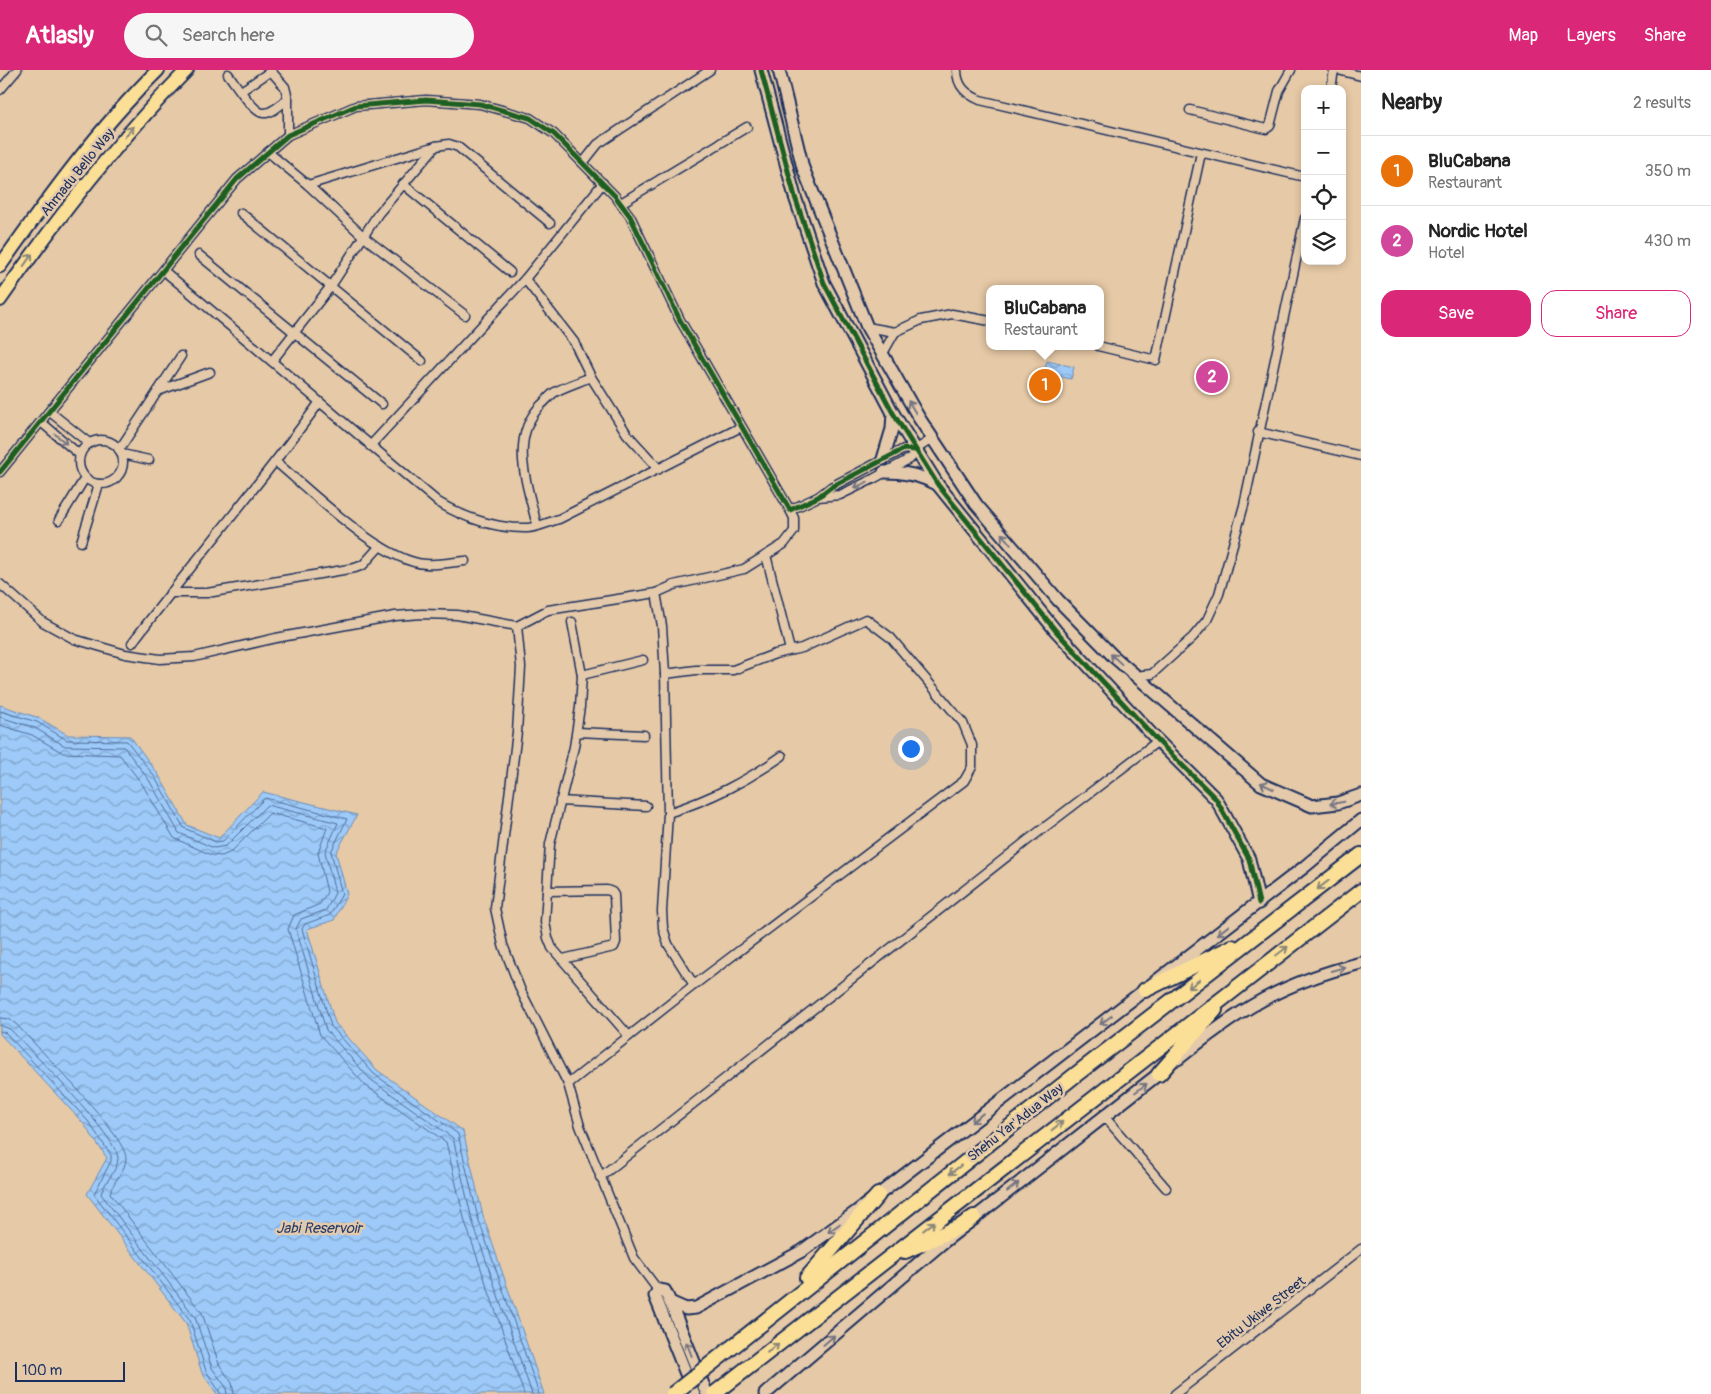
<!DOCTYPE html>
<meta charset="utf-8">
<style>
:root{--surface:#fff;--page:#f6f6f6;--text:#222;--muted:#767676;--line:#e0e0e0;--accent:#db2777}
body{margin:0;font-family:Pangolin,sans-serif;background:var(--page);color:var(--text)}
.controls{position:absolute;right:15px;top:15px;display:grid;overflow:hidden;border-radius:10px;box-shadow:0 2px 8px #0003}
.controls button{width:45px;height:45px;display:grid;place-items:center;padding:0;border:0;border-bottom:1px solid var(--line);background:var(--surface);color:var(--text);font:25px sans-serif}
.scale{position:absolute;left:15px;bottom:12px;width:110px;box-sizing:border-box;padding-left:5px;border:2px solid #1b2f5e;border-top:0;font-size:14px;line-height:18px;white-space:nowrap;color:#1b2f5e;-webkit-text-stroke:4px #e4caab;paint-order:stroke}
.you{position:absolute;left:910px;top:678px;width:18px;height:18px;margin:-12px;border:4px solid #fff;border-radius:50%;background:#1a73e8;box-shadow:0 0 0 8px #1a73e833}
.badge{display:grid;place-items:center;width:32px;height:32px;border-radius:50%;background:var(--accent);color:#fff;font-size:16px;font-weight:700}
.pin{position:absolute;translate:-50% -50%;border:2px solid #fff;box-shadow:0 1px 5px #0006}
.popup{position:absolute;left:986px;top:215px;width:118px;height:65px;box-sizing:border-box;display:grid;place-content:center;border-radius:10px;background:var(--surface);filter:drop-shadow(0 1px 4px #0005);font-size:16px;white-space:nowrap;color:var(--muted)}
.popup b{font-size:19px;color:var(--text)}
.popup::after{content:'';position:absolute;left:50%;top:100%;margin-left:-10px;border:10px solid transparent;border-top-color:var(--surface)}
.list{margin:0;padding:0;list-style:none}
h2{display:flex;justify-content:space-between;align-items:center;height:65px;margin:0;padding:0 20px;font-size:21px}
h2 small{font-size:16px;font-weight:400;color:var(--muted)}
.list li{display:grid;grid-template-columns:32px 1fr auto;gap:15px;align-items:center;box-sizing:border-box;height:70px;padding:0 20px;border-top:1px solid var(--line)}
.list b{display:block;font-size:19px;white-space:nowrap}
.list p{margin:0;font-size:16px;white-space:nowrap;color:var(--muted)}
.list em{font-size:16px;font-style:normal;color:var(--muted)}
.actions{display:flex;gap:10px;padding:15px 20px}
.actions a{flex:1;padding:11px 0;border:1px solid var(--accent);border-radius:15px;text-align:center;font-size:18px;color:var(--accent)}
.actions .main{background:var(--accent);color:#fff}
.icon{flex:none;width:28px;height:28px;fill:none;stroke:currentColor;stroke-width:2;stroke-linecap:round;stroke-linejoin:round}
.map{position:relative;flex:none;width:1361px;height:1324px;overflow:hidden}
header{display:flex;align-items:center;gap:30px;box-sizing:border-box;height:70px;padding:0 25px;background:var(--accent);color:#fff}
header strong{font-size:24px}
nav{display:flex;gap:28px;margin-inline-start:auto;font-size:18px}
.search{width:350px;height:45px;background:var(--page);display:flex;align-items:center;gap:12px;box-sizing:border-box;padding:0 18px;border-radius:28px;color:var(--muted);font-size:19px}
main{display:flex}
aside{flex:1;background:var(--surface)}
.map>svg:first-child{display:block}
.water{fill:url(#water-waves);stroke:#698cba}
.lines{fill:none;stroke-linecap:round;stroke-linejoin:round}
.shore{stroke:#4f6d9c;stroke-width:1}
.street-casing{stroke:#1b2f5e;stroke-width:11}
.secondary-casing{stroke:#1b2f5e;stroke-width:15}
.primary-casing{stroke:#1b2f5e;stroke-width:16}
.highway-casing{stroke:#1b2f5e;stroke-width:18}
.street{stroke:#e4caab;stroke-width:8}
.secondary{stroke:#e4caab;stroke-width:11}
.primary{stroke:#fbdf96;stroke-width:12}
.highway{stroke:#fbdf96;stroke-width:14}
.highway-bridge-casing{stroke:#1b2f5e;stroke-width:18;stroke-linecap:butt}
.highway-bridge{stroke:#fbdf96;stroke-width:14}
.cycleway-casing{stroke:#e4caab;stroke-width:8}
.cycleway{stroke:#1b5e20;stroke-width:5}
.oneway{stroke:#8b877a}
.oneway2{stroke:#757581}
.labels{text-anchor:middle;stroke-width:5;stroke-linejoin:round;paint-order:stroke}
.street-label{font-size:14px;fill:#1b2f5e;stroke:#e4caab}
.water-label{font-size:15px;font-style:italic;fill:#283e6d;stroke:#e4caab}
</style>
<header>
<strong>Atlasly</strong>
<div class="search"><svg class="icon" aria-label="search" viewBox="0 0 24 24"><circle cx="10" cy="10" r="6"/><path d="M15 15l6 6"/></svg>Search here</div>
<nav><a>Map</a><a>Layers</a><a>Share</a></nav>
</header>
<main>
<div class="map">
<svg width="1361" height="1324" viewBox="0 0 1361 1324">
<defs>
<pattern id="water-waves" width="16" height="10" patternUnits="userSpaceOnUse" patternTransform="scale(1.25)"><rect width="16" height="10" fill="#9dcaf8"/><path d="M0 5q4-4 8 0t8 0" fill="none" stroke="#7fa4cc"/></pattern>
</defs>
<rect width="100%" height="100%" fill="#e6c9a6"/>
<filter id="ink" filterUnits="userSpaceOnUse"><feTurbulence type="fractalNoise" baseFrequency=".02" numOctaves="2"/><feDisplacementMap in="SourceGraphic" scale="10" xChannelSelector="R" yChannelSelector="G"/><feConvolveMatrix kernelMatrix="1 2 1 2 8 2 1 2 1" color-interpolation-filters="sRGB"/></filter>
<g filter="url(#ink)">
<g class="water">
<polygon points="1047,291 1074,297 1071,309 1044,303"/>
<polygon points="0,635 39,648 68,665 130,666 158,704 187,755 219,768 263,722 357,745 336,783 347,824 334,850 307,859 335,953 377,1000 463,1061 483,1146 544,1324 217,1324 202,1303 186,1253 87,1124 107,1088 84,1054 0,964"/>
</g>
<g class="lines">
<g class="shore">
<polyline points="0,641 37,652 67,670 127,671 154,706 184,758 216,772 223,771 265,728 347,749 331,782 342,824 330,845 305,854 302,859 331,956 374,1004 458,1064 478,1148 539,1324"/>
<polyline points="0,647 35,658 65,676 124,677 149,710 179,763 214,778 226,776 267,735 338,753 325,782 335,823 326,840 301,849 296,859 326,960 370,1009 453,1068 472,1150 532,1324"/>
<polyline points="0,655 32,665 63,683 120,685 142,714 174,768 211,785 222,786 231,782 270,743 327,758 318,783 327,822 320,834 294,845 288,859 320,965 365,1015 446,1072 465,1152 524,1324"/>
<path d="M0,948L9,949L16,954C36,976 125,1064 126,1088C126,1101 113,1111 110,1123L202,1243L219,1294L232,1313L234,1324"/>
<path d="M0,955L10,959C28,978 119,1068 118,1089C117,1102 104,1112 101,1124L195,1247L212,1298L226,1317L227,1324"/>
<polyline points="0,961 6,963 88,1051 111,1085 111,1091 94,1124 190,1250 206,1301 221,1324"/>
</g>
<defs>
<g id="street">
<polyline points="270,0 285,17 288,29 288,65"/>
<path d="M957,0C957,16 966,24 980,30L1305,107"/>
<polyline points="1338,0 1361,6"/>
<path d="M228,4C235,13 253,42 263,43C272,44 281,34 288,29"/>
<polyline points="1331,19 1334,0"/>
<polyline points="0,20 17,0"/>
<polyline points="241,21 271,1"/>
<polyline points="1190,40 1266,59 1270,56 1279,21 1291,0"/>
<polyline points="268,82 308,115 364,167 465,245"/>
<polyline points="583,93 598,74 710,0"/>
<polyline points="403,114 510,202"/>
<polyline points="308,115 436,76 449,74 458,77 550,153"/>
<polyline points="621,133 747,57"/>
<polyline points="241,143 422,291"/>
<polyline points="199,185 382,334"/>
<path d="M164,201C256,277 346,355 438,432C464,448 497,459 528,458C538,457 549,452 559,449L741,357"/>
<polyline points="525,209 574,272 591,307 627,364 659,399"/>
<polyline points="867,257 895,262 921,250 952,244 990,251"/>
<polyline points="1098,276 1156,290 1201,83"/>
<polyline points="882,285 895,262"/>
<polyline points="272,291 331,216 378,144 436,76"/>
<polyline points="158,321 210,302"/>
<polyline points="50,342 89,373"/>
<polyline points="41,352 80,385"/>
<polyline points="1258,362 1361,386"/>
<circle cx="101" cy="392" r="22"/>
<polyline points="370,376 525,209 603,113"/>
<polyline points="119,380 181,286"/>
<polyline points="122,384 149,390"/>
<path d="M276,392C311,421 382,492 426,494C439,495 452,492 465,491"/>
<polyline points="0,402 237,109 288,65 356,36 426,30 480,34 530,48 554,64 615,126 630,146 680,250 790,440 818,427 831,417 904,379 915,380"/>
<polyline points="818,427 840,425 873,409 911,388 915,380 932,369"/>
<polyline points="59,450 85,408"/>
<path d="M537,456C528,416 508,369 541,335C546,331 550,325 555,322C566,316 579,312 591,307"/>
<polyline points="81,472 99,414"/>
<polyline points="766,485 790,580"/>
<polyline points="0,514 43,552 74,569 125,584 160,589 194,587 276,568 395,546 422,544 457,545 517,556 548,540 656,523 674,515 744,499 784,474 794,461 794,448 790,440"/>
<polyline points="170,523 207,523 355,498 363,495 380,476"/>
<polyline points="656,523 662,556 665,604 668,743 662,841 663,858 668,874 694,915"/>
<polyline points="572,552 582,605 580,637 574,677 550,774 545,852 548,868 552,878 629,966"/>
<polyline points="517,556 521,597 517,662 495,838 503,875 521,921 568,1014 580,1056 634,1188 658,1220"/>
<path d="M132,573C193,492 259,416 319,333"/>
<polyline points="582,605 643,590"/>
<polyline points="1135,606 1152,604 1193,567 1207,550 1219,524 1244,435 1305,148"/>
<polyline points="577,662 644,665"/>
<polyline points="560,731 646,736"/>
<path d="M668,743C711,729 745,712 782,686"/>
<polyline points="547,821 607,820 612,822 614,825 616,872 614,877 563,889"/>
<polyline points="568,1014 694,915 964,711 972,697 972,675 963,653 891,568 866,549 802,578 775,584 733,600 696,600 665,604"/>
<polyline points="1104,1046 1166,1118"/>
<polyline points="600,1107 1028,770 1158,671"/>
<polyline points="1175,1324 1361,1179"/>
</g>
<g id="secondary">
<polyline points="761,0 795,127 824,213 893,343 938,415 1056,561 1158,671 1216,729 1249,789 1259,833"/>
<polyline points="779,0 803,98 867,257 919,348 976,434 1058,530 1113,586 1261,714 1312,736 1338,733 1361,725"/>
<polyline points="883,389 892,359 893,343"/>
<path d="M884,402C904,402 919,405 937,414"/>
<path d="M1178,989C1241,938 1282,913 1361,893"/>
<polyline points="670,1232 686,1239 696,1238 802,1181 856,1142 1303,798 1361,750"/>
<polyline points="694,1324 655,1226 658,1220 665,1221 670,1232 707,1324"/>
<polyline points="765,1324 941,1174 1165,999"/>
</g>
<g id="primary">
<path d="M0,196C48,128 98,59 158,0"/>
<path d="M0,230C57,148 117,71 187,0"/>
</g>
<g id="highway">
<polyline points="1145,920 1232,877"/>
<polyline points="1159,1004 1215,940"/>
<polyline points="905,1181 961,1156 974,1147"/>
<polyline points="807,1208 878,1125"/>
<polyline points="726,1282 1074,1006 1361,785"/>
<polyline points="714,1324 1361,821"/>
</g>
</defs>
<use href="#street" class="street-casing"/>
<use href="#secondary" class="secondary-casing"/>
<use href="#primary" class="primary-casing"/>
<use href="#highway" class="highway-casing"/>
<use href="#street" class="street"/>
<use href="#secondary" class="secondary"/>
<use href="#primary" class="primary"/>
<use href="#highway" class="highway"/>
<defs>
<polyline id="highway-bridge" points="673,1324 726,1282"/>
</defs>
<use href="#highway-bridge" class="highway-bridge-casing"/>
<use href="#highway-bridge" class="highway-bridge"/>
<defs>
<g id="cycleway">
<polyline points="761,0 795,127 824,213 893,343 938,415 1056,561 1158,671 1216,729 1249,789 1259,833"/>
<polyline points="0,402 237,109 288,65 356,36 426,30 480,34 530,48 554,64 615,126 630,146 680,250 790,440 818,427 831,417 904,379 915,380"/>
</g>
</defs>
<use href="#cycleway" class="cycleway-casing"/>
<use href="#cycleway" class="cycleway"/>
</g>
<defs><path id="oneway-shaft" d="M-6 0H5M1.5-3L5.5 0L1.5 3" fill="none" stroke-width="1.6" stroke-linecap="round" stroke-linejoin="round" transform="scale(1.25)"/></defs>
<g class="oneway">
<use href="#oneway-shaft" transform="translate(129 62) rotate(-50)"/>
<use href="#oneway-shaft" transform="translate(28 190) rotate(-55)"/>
<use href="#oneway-shaft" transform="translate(1323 815) rotate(142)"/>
<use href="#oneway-shaft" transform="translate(1282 881) rotate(-37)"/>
<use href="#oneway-shaft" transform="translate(1194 914) rotate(142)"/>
<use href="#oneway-shaft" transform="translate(1057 1056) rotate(-38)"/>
<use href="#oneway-shaft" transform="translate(955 1100) rotate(142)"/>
<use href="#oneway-shaft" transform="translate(929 1156) rotate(-38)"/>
<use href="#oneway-shaft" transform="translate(773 1278) rotate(-38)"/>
</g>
<g class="oneway2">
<use href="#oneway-shaft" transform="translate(912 337) rotate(-121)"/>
<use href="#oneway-shaft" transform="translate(61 369) rotate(40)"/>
<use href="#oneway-shaft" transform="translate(861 415) rotate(154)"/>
<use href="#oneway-shaft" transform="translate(1006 469) rotate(-130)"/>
<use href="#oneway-shaft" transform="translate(1116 589) rotate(-137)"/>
<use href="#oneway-shaft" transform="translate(1267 716) rotate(-154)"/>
<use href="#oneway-shaft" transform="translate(1337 733) rotate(171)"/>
<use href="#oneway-shaft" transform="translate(1223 860) rotate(142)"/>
<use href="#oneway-shaft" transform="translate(1338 899) rotate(-15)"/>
<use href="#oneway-shaft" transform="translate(1106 950) rotate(143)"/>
<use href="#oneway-shaft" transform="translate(1141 1018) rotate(-37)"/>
<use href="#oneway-shaft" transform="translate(977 1048) rotate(142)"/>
<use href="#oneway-shaft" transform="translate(1013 1117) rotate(-38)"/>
<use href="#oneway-shaft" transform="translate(834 1158) rotate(144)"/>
<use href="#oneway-shaft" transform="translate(829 1270) rotate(-41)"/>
<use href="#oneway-shaft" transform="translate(689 1279) rotate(-111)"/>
</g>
</g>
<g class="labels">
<g class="street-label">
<text transform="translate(77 102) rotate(-51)" y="5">Ahmadu Bello Way</text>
<text transform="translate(1015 1052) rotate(-38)" y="5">Shehu Yar'Adua Way</text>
<text transform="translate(1261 1242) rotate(-38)" y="5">Ebitu Ukiwe Street</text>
</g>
<g class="water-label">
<text x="319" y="1163">Jabi Reservoir</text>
</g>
</g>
</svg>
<div class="controls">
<button>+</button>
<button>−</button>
<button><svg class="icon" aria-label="locate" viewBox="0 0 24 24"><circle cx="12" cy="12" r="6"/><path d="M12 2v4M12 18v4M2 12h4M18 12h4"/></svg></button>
<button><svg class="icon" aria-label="layers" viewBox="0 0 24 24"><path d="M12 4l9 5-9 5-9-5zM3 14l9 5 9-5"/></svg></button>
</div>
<div class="scale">100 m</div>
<div class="you"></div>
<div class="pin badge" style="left:1045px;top:315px;background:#e8710a">1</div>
<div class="popup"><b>BluCabana</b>Restaurant</div>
<div class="pin badge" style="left:1212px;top:307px;background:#d1479c">2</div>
</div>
<aside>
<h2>Nearby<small>2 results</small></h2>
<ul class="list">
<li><span class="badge" style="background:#e8710a">1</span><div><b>BluCabana</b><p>Restaurant</p></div><em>350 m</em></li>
<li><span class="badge" style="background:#d1479c">2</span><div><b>Nordic Hotel</b><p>Hotel</p></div><em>430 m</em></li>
</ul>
<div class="actions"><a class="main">Save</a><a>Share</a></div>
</aside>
</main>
